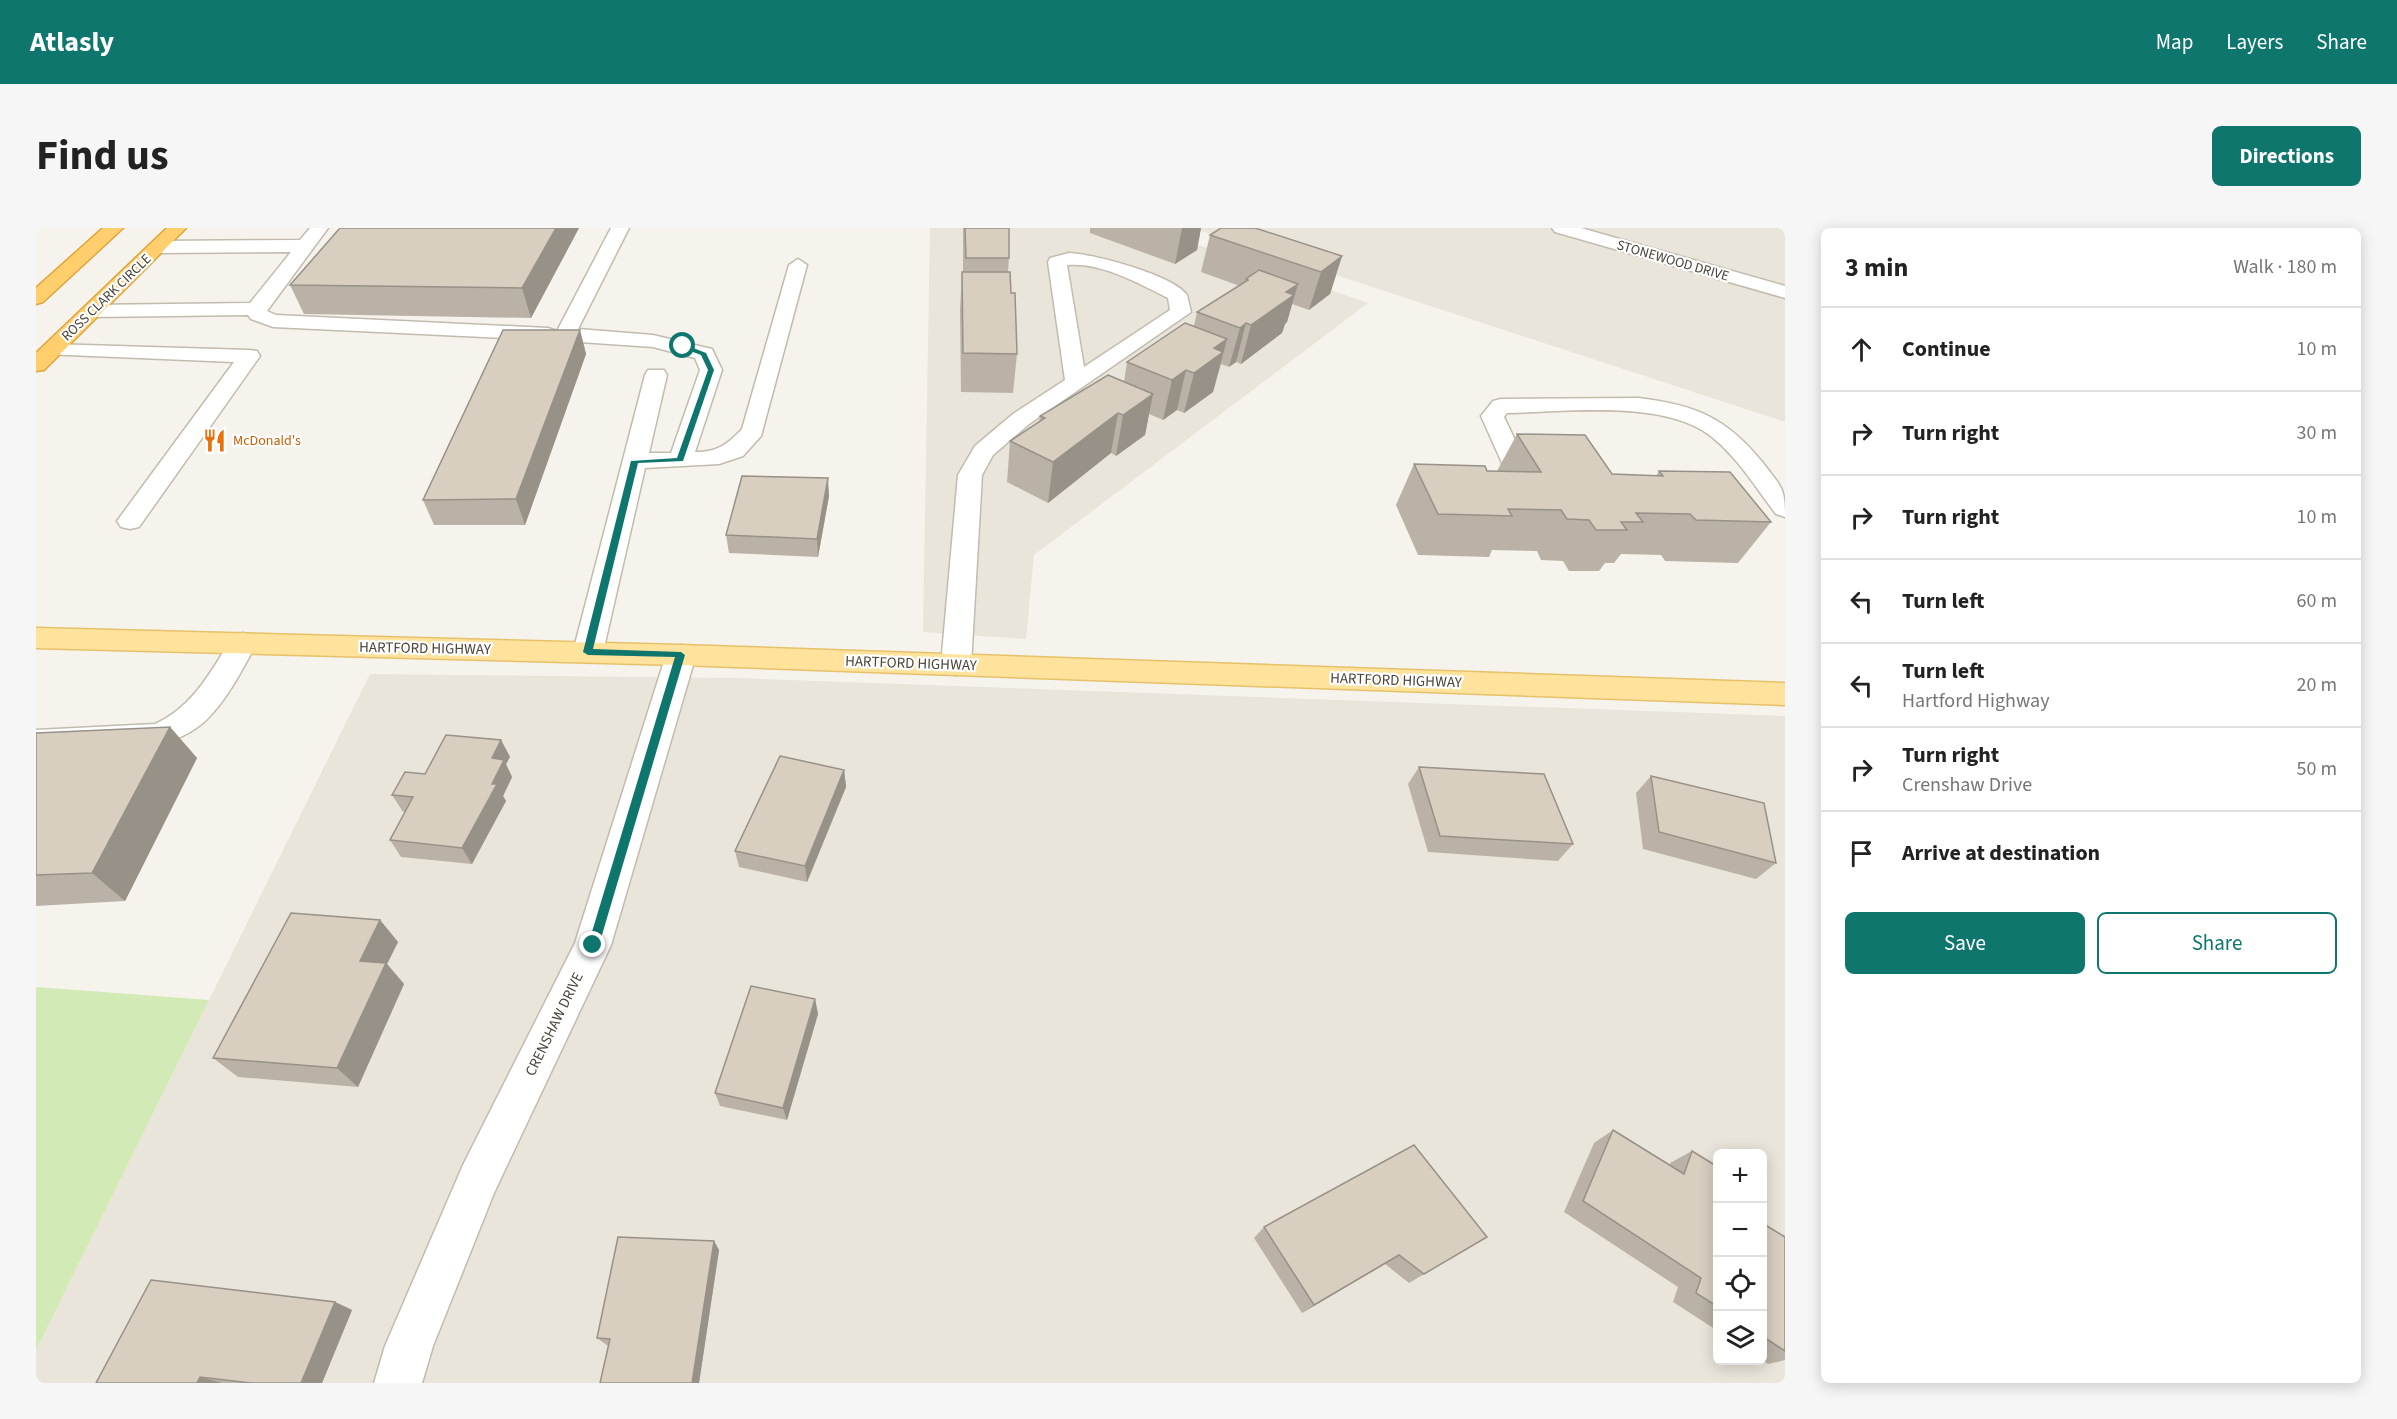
<!DOCTYPE html>
<meta charset="utf-8">
<style>
:root{--surface:#fff;--page:#f6f6f6;--text:#222;--muted:#767676;--line:#e0e0e0;--accent:#0f766e}
body{margin:0;font-family:"Source Sans 3",sans-serif;background:var(--page);color:var(--text)}
.controls{position:absolute;right:18px;bottom:18px;display:grid;overflow:hidden;border-radius:9px;box-shadow:0 3px 15px #0003}
.controls button{width:54px;height:54px;display:grid;place-items:center;padding:0;border:0;border-bottom:2px solid var(--line);background:var(--surface);color:var(--text);font:30px sans-serif}
.stop{position:absolute;width:18px;height:18px;margin:-14px;border:4px solid #0f766e;border-radius:50%;background:#fff}
.stop.end{background:#0f766e;border-color:#fff;box-shadow:0 2px 6px #0008}
.list{margin:0;padding:0;list-style:none}
h2{display:flex;justify-content:space-between;align-items:center;height:78px;margin:0;padding:0 24px;font-size:26px}
h2 small{font-size:20px;font-weight:400;color:var(--muted)}
.list li{display:grid;grid-template-columns:39px 1fr auto;gap:18px;align-items:center;box-sizing:border-box;height:84px;padding:0 24px;border-top:2px solid var(--line)}
.list b{display:block;font-size:22px;white-space:nowrap}
.list p{margin:0;font-size:20px;white-space:nowrap;color:var(--muted)}
.list em{font-size:20px;font-style:normal;color:var(--muted)}
.actions{display:flex;gap:12px;padding:18px 24px}
.actions a{flex:1;padding:14px 0;border:2px solid var(--accent);border-radius:9px;text-align:center;font-size:21px;color:var(--accent)}
.actions .main{background:var(--accent);color:#fff}
.icon{flex:none;width:33px;height:33px;fill:none;stroke:currentColor;stroke-width:2;stroke-linecap:round;stroke-linejoin:round}
.map{position:relative;flex:none;width:1749px;height:1155px;overflow:hidden;border-radius:9px}
header{display:flex;align-items:center;gap:36px;box-sizing:border-box;height:84px;padding:0 30px;background:var(--accent);color:#fff}
header strong{font-size:28px}
nav{display:flex;gap:33px;margin-inline-start:auto;font-size:21px}
.intro{display:flex;align-items:center;justify-content:space-between;box-sizing:border-box;height:144px;padding:0 36px}
h1{margin:0;font-size:42px}
.button{padding:15px 27px;border-radius:9px;background:var(--accent);color:#fff;font-size:21px;font-weight:700}
main{display:flex;gap:36px;padding:0 36px}
aside{flex:1;background:var(--surface);border-radius:9px;box-shadow:0 3px 15px #0003}
.map>svg:first-child{display:block}
.residential{fill:#eae5da;fill-rule:evenodd}
.green{fill:#d2eab5}
.lines{fill:none;stroke-linecap:round;stroke-linejoin:round}
.minor-casing{stroke:#c2bbae;stroke-width:3}
.major-casing{stroke:#e6c16a;stroke-width:3}
.highway-casing{stroke:#e0a43c;stroke-width:3}
.minor{fill:#fff;fill-rule:evenodd}
.major{fill:#ffe39c;fill-rule:evenodd}
.highway{fill:#ffcf6e;fill-rule:evenodd}
.wall{fill:#bab2a6}
.shaded-wall{fill:#979187}
.building{fill:#d8cfc1;stroke:#979187;stroke-width:1.5}
.route{fill:#0f766e}
.labels{text-anchor:middle;stroke-width:4.5;stroke-linejoin:round;paint-order:stroke}
.far-street-label{font-size:14px;fill:#4b4439;stroke:#fff}
.far-food-label{font-size:14px;fill:#c56008;stroke:#fff;text-anchor:start}
.street-label{font-size:15px;fill:#4b4439;stroke:#fff}
</style>
<header>
<strong>Atlasly</strong>
<nav><a>Map</a><a>Layers</a><a>Share</a></nav>
</header>
<div class="intro"><h1>Find us</h1><a class="button">Directions</a></div>
<main>
<div class="map">
<svg width="1749" height="1155" viewBox="0 0 1749 1155">
<rect width="100%" height="100%" fill="#f6f3ec"/>
<g class="residential">
<polygon points="894,0 1113,0 1332,75 998,327 990,411 887,404"/>
<polygon points="1156,0 1749,0 1749,194"/>
<path d="M334,446L698,450L1749,488V1155H0V1122ZM1682,926H1726V1132H1682Z"/>
</g>
<polygon class="green" points="0,759 173,772 0,1122"/>
<g class="lines">
<defs>
<g id="minor">
<path d="M274,0H292L231,83L240,87L512,100L521,103L575,0H593L542,101L617,107L676,121L686,142L659,224C681,224 691,217 706,201L753,37L762,31L771,37L725,208L707,228L683,236L609,240L567,424L562,431L552,434L542,431L537,424L609,147L612,142H628L631,147L613,225H635L664,142L659,130L617,119L529,113L520,109L512,112L237,99L215,91L212,87L56,89L49,87L46,83L49,79L56,77L214,75L255,24L122,25L113,19L122,13L264,12Z"/>
<polygon points="1516,0 1545,0 1749,58 1749,70 1519,4"/>
<path d="M1033,25C1058,26 1137,47 1151,67L1155,84L993,196L957,227L946,247L935,437L930,444L920,447L910,444L905,437L922,247L939,218L977,186L1029,152L1012,34L1014,30ZM1031,37C1065,34 1102,55 1132,70L1134,82L1048,139Z"/>
<polygon points="15,116 213,122 221,123 224,128 103,299 94,301 85,299 81,293 198,134 8,126 4,122 8,118"/>
<path d="M1603,170C1660,177 1691,190 1727,235C1745,259 1749,258 1749,289L1740,286C1720,260 1702,230 1676,209C1629,171 1530,184 1471,185L1468,189L1490,235L1487,240L1478,242L1469,240L1466,235L1445,188L1457,173L1465,171Z"/>
<path d="M207,405L217,408L221,415C207,440 194,467 174,488C135,531 55,523 0,526V502L119,496C157,479 176,442 197,408Z"/>
<polygon points="645,417 655,420 660,427 575,717 458,965 397,1118 386,1155 338,1155 349,1118 427,937 539,715 630,427 635,420"/>
</g>
<polygon id="major" points="0,400 645,417 1749,455 1749,477 645,437 0,420"/>
<g id="highway">
<polygon points="67,0 87,0 7,74 0,76 0,60"/>
<polygon points="131,0 150,0 8,142 0,143 0,125"/>
</g>
</defs>
<use href="#minor" class="minor-casing"/>
<use href="#major" class="major-casing"/>
<use href="#highway" class="highway-casing"/>
<use href="#minor" class="minor"/>
<use href="#major" class="major"/>
<use href="#highway" class="highway"/>
</g>
<g class="wall">
<polygon points="543,0 495,90 268,86 254,57"/>
<polygon points="927,0 973,0 973,30 972,44 975,65 981,126 977,165 925,164 924,82 926,44 927,44"/>
<polygon points="1054,0 1165,0 1161,22 1139,36 1054,5"/>
<polygon points="1174,7 1306,28 1294,66 1273,82 1256,76 1251,94 1249,96 1246,105 1205,136 1200,134 1193,139 1185,136 1177,164 1148,185 1141,182 1127,192 1113,186 1109,207 1080,228 1075,225 1012,275 971,254 974,213 1003,194 1004,188 1088,154 1091,134 1158,98 1161,84 1204,58 1165,44"/>
<polygon points="544,102 550,126 489,297 398,297 387,272"/>
<polygon points="1481,206 1576,246 1620,248 1623,243 1735,294 1702,335 1629,333 1625,327 1585,326 1578,335 1569,335 1563,343 1533,343 1527,333 1505,332 1501,323 1456,322 1453,329 1382,327 1360,277 1378,236 1461,243"/>
<polygon points="793,268 782,329 693,325 690,307"/>
<polygon points="134,499 161,530 89,673 0,678 0,505"/>
<polygon points="465,512 474,529 470,536 476,549 467,568 470,573 436,636 365,629 354,612 369,584 367,584 356,567 389,546"/>
<polygon points="1383,539 1537,616 1522,633 1392,624 1372,556"/>
<polygon points="808,542 810,559 771,654 703,639 699,623"/>
<polygon points="1615,548 1740,635 1720,651 1607,621 1600,565"/>
<polygon points="344,692 362,714 351,736 368,756 322,859 202,849 177,830"/>
<polygon points="779,771 782,786 751,892 684,878 679,865"/>
<polygon points="1577,902 1634,937 1634,935 1656,923 1682,939 1682,1103 1637,1074 1642,1059 1528,984 1558,915"/>
<polygon points="1726,995 1749,1009 1749,1132 1732,1136 1726,1132"/>
<polygon points="1228,999 1451,1009 1373,1055 1349,1036 1266,1085 1218,1010"/>
<polygon points="678,1013 683,1022 663,1155 564,1155 572,1118 561,1110"/>
<polygon points="299,1074 316,1082 286,1155 60,1155"/>
</g>
<g class="shaded-wall">
<polygon points="520,0 543,0 495,90 486,60"/>
<polygon points="1146,0 1165,0 1161,22 1139,36"/>
<polygon points="1306,28 1294,66 1273,82 1285,44"/>
<polygon points="1262,56 1251,94 1249,96 1246,105 1205,136 1215,97 1250,64"/>
<polygon points="1210,95 1200,134 1193,139 1204,100"/>
<polygon points="544,102 550,126 489,297 480,271"/>
<polygon points="1191,111 1177,164 1148,185 1158,145 1178,120"/>
<polygon points="1150,142 1141,182 1127,192 1136,152"/>
<polygon points="1117,166 1109,207 1080,228 1087,187"/>
<polygon points="1082,185 1075,225 1012,275 1017,234"/>
<polygon points="792,250 793,268 782,329 781,311"/>
<polygon points="134,499 161,530 89,673 56,645"/>
<polygon points="465,512 474,529 470,536 476,549 467,568 470,573 436,636 426,620 456,556 456,530"/>
<polygon points="808,542 810,559 771,654 769,638"/>
<polygon points="344,692 362,714 351,736 368,756 322,859 301,840 324,733"/>
<polygon points="779,771 782,786 751,892 747,880"/>
<polygon points="678,1013 683,1022 663,1155 656,1155"/>
<polygon points="1363,1027 1349,1036 1266,1085 1278,1077"/>
<polygon points="299,1074 316,1082 286,1155 265,1155"/>
<polygon points="164,1149 186,1155 161,1155"/>
</g>
<g class="building">
<polygon points="304,0 520,0 486,60 254,57"/>
<polygon points="929,0 973,0 973,30 930,30"/>
<polygon points="1185,0 1219,0 1306,28 1285,44 1174,7"/>
<polygon points="1223,42 1262,56 1250,64 1258,67 1215,97 1210,95 1204,100 1161,84 1212,52 1210,51"/>
<polygon points="926,44 974,44 975,65 979,65 981,126 927,125"/>
<polygon points="1149,95 1191,111 1178,120 1187,124 1158,145 1150,142 1136,152 1091,134"/>
<polygon points="467,102 544,102 480,271 387,272"/>
<polygon points="1072,147 1117,166 1087,187 1082,185 1017,234 974,213 1009,190 1004,188"/>
<polygon points="1481,206 1549,207 1576,246 1627,248 1623,243 1694,244 1735,294 1660,292 1654,286 1600,285 1607,294 1585,294 1591,302 1560,302 1553,292 1531,291 1525,282 1472,281 1476,288 1402,286 1378,236 1449,238 1451,243 1505,244"/>
<polygon points="706,248 792,250 781,311 690,307"/>
<polygon points="134,499 56,645 0,647 0,505"/>
<polygon points="410,507 465,512 456,530 468,532 456,556 461,556 426,620 354,612 377,569 356,567 369,544 389,546"/>
<polygon points="744,528 808,542 769,638 699,623"/>
<polygon points="1383,539 1508,546 1537,616 1404,608"/>
<polygon points="1615,548 1728,575 1740,635 1623,604"/>
<polygon points="255,685 344,692 324,733 350,735 301,840 177,830"/>
<polygon points="715,758 779,771 747,880 679,865"/>
<polygon points="1577,902 1648,946 1656,923 1682,939 1682,1079 1660,1065 1665,1050 1547,973"/>
<polygon points="1378,917 1451,1009 1388,1046 1363,1027 1278,1077 1228,999"/>
<polygon points="1726,995 1749,1009 1749,1123 1726,1108"/>
<polygon points="582,1009 678,1013 656,1155 564,1155 574,1111 561,1110"/>
<polygon points="115,1052 299,1074 265,1155 215,1155 164,1149 161,1155 60,1155"/>
</g>
<polygon class="route" points="647,116 670,125 678,142 647,233 602,235 557,421 645,424 649,427 563,717 557,722 552,717 639,429 552,427 547,424 595,233 641,230 672,142 665,127 644,119"/>
<defs>
<symbol id="restaurant-bare" viewBox="-9 -9 18 18"><path d="M-5-6h1v4h1v-4h1v4h1v-4h1v5L-1.5 .5V6h-2V.5L-5-1ZM5-6V6H3V1.5H1.5Q1.5-4 5-6Z" fill="#e8710a" stroke="#fff" stroke-width="2.5" paint-order="stroke"/></symbol>
</defs>
<g fill-rule="evenodd">
<use href="#restaurant-bare" x="162" y="196" width="33" height="33"/>
</g>
<g class="labels">
<g class="far-street-label">
<text transform="translate(1637 32) rotate(16)" y="5">STONEWOOD DRIVE</text>
<text transform="translate(70 69) rotate(-44)" y="5">ROSS CLARK CIRCLE</text>
</g>
<g class="far-food-label">
<text x="197" y="217">McDonald's</text>
</g>
<g class="street-label">
<text transform="translate(389 420) rotate(1)" y="5">HARTFORD HIGHWAY</text>
<text transform="translate(875 435) rotate(2)" y="5">HARTFORD HIGHWAY</text>
<text transform="translate(1360 452) rotate(2)" y="5">HARTFORD HIGHWAY</text>
<text transform="translate(518 796) rotate(-64)" y="5">CRENSHAW DRIVE</text>
</g>
</g>
</svg>
<div class="controls">
<button>+</button>
<button>−</button>
<button><svg class="icon" aria-label="locate" viewBox="0 0 24 24"><circle cx="12" cy="12" r="6"/><path d="M12 2v4M12 18v4M2 12h4M18 12h4"/></svg></button>
<button><svg class="icon" aria-label="layers" viewBox="0 0 24 24"><path d="M12 4l9 5-9 5-9-5zM3 14l9 5 9-5"/></svg></button>
</div>
<div class="stop" style="left:647px;top:118px"></div>
<div class="stop end" style="left:557px;top:717px"></div>
</div>
<aside>
<h2>3 min<small>Walk · 180 m</small></h2>
<ul class="list">
<li><svg class="icon" aria-label="ahead" viewBox="0 0 24 24"><path d="M12 20V5M6 11l6-6 6 6"/></svg><div><b>Continue</b></div><em>10 m</em></li>
<li><svg class="icon" aria-label="right" viewBox="0 0 24 24"><path d="M7 20v-9h11M14 6l5 5-5 5"/></svg><div><b>Turn right</b></div><em>30 m</em></li>
<li><svg class="icon" aria-label="right" viewBox="0 0 24 24"><path d="M7 20v-9h11M14 6l5 5-5 5"/></svg><div><b>Turn right</b></div><em>10 m</em></li>
<li><svg class="icon" aria-label="left" viewBox="0 0 24 24"><path d="M17 20v-9H6M10 6l-5 5 5 5"/></svg><div><b>Turn left</b></div><em>60 m</em></li>
<li><svg class="icon" aria-label="left" viewBox="0 0 24 24"><path d="M17 20v-9H6M10 6l-5 5 5 5"/></svg><div><b>Turn left</b><p>Hartford Highway</p></div><em>20 m</em></li>
<li><svg class="icon" aria-label="right" viewBox="0 0 24 24"><path d="M7 20v-9h11M14 6l5 5-5 5"/></svg><div><b>Turn right</b><p>Crenshaw Drive</p></div><em>50 m</em></li>
<li><svg class="icon" aria-label="arrive" viewBox="0 0 24 24"><path d="M6 21V4h12l-3 4 3 4H6"/></svg><div><b>Arrive at destination</b></div></li>
</ul>
<div class="actions"><a class="main">Save</a><a>Share</a></div>
</aside>
</main>
